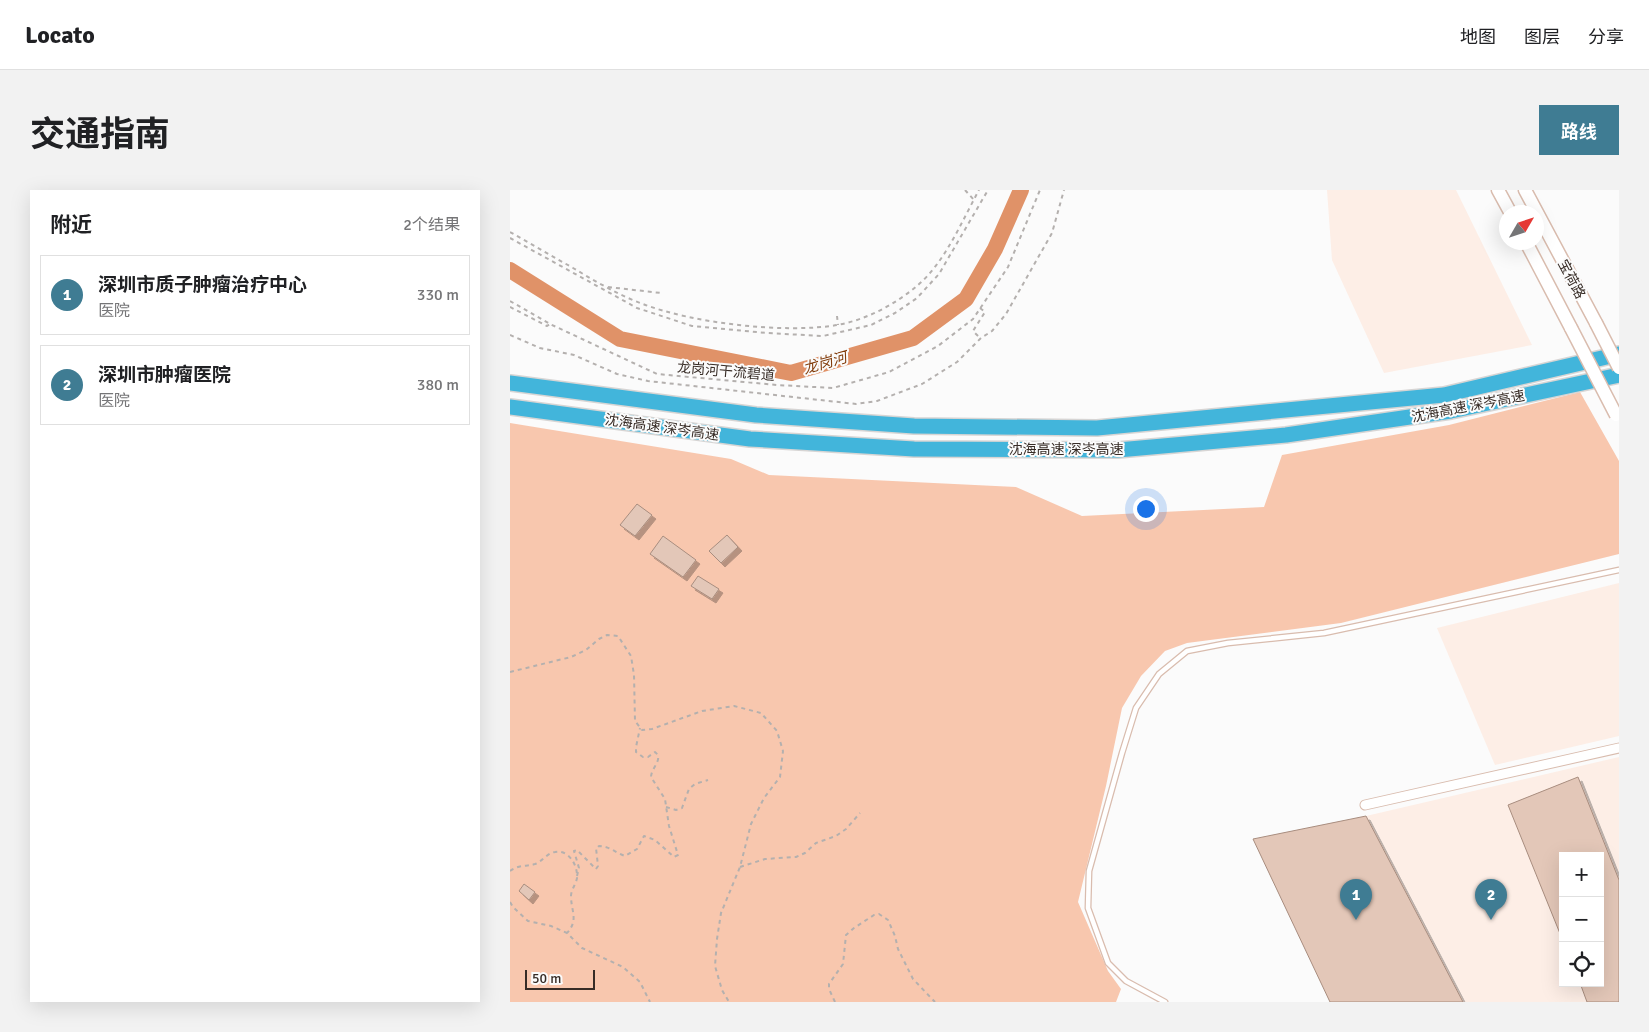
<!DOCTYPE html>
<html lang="zh">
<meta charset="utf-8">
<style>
:root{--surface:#fff;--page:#f2f2f2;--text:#202124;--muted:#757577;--line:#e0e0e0;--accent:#3f7c93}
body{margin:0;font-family:Signika,"Noto Sans SC",sans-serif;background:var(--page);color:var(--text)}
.controls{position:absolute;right:15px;bottom:15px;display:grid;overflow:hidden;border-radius:0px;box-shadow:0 5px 20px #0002}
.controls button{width:45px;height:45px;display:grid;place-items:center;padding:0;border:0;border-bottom:1px solid var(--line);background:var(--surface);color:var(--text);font:25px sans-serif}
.compass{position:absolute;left:989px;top:15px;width:45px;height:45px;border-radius:50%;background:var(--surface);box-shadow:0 5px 20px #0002;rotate:51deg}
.scale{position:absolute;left:15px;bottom:12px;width:70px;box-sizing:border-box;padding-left:5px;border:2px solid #372c26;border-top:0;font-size:14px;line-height:18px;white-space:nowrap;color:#372c26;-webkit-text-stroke:4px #fbfbfb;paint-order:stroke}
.you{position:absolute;left:635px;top:318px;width:18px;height:18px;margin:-12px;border:4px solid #fff;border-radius:50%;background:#1a73e8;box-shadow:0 0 0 8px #1a73e833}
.badge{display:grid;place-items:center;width:32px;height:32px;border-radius:50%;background:var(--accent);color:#fff;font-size:16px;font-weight:700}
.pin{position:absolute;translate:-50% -41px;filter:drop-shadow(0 1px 2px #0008)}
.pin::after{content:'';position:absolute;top:26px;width:18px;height:15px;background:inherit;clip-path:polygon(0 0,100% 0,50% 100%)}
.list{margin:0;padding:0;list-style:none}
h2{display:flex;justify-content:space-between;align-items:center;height:65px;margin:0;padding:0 20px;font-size:21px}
h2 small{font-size:16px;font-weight:400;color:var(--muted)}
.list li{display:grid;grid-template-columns:32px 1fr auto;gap:15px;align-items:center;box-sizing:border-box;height:80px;margin:0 10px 10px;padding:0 10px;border:1px solid var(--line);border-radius:0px}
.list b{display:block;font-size:19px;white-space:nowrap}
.list p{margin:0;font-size:16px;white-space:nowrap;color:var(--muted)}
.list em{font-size:16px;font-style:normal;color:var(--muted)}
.icon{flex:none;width:28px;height:28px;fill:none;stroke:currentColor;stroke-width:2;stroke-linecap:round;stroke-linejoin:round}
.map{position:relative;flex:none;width:1109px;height:812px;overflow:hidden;border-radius:0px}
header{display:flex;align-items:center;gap:30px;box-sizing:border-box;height:70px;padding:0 25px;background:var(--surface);border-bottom:1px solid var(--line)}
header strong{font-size:24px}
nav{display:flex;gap:28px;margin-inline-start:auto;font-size:18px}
.intro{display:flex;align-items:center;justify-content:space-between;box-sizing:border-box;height:120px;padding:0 30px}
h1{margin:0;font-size:35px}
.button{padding:12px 22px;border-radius:0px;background:var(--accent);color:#fff;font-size:18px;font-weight:700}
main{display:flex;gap:30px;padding:0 30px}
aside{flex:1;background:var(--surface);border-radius:0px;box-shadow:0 5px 20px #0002}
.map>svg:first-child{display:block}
.built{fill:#fdeee6;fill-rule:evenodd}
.green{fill:#f8c7ae}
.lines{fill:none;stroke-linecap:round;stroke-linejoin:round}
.river{stroke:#e09268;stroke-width:16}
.building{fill:#e3c7b8;stroke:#a88d7f;filter:url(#shadow)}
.service-casing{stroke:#d9bcae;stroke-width:7}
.minor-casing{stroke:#d9bcae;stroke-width:11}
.secondary-casing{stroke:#d9bcae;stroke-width:15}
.motorway-casing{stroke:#d7d5d4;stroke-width:18}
.path{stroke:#b4b0ae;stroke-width:2;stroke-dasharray:4 4;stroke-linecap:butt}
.service{stroke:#fff;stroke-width:4.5}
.minor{stroke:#fff;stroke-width:9}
.secondary{stroke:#fff;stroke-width:12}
.motorway{stroke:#42b5db;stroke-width:15}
.secondary-bridge-casing{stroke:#d9bcae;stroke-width:15;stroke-linecap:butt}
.secondary-bridge{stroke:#fff;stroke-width:12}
.labels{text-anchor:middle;stroke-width:4;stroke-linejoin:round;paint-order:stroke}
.street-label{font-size:14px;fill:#372c26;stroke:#fbfbfb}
.water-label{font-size:15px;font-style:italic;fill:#823c0b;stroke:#fbfbfb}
</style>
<header>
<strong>Locato</strong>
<nav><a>地图</a><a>图层</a><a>分享</a></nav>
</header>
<div class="intro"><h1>交通指南</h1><a class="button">路线</a></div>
<main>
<aside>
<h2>附近<small>2个结果</small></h2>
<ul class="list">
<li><span class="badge">1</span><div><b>深圳市质子肿瘤治疗中心</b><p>医院</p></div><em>330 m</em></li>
<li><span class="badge">2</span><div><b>深圳市肿瘤医院</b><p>医院</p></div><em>380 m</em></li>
</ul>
</aside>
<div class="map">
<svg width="1109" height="812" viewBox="0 0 1109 812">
<defs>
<filter id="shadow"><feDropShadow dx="4" dy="4" stdDeviation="0" flood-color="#0004"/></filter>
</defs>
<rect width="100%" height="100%" fill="#fbfbfb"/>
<g class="built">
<polygon points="817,0 946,0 1022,155 874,183 822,70"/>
<polygon points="1109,393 1109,546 985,575 927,438"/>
<path d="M1109,567V812H953L856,626ZM1053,666H1090V793H1053Z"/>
</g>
<polygon class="green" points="1070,202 1109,271 1109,364 831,433 677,453 655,461 631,486 612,518 596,596 568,712 598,781 611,799 606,812 0,812 0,233 221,269 259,285 506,297 572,326 754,317 772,265 939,235"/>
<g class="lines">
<polyline class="river" points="0,80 110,149 281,183 403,148 456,109 485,59 511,0"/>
</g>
<g class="building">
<polygon points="127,314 142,325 125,346 110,335"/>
<polygon points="217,345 228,357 211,373 199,361"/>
<polygon points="153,346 186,370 173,387 140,364"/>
<polygon points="188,386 209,399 202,409 181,396"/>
<polygon points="1068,587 1109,690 1109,812 1077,812 1070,793 1090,793 1090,666 1053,666 1053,751 998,615"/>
<polygon points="856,626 953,812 820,812 743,649"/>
<polygon points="14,694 25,702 19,710 9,701"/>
</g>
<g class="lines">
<defs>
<polyline id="service" points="655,812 616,791 598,773 578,718 579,681 612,563 626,518 649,484 677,461 718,453 814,443 1109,380"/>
<polyline id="minor" points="855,615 1109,558"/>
<g id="secondary">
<polyline points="988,0 1000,22"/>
<polyline points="1015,0 1086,133"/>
<polyline points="1016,52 1061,138"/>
</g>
<g id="motorway">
<polyline points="0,193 246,225 404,236 587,238 934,205 1109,164"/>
<polyline points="0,217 240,249 404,259 608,260 776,245 941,221 1109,185"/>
</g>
</defs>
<use href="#service" class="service-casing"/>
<use href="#minor" class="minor-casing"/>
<use href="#secondary" class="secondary-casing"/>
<use href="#motorway" class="motorway-casing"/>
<g class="path">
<polyline points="455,0 464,10"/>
<path d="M0,42C21,54 42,66 63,78C85,91 108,105 133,114C182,133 275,144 327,135C356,130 386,114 408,95C435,72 452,31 469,0"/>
<polyline points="0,48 127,118 182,136 257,143 313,146 361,135 385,123 407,108 429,84 478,0"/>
<polyline points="98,97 151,103"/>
<polyline points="0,111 40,134 147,184 267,195 323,198 379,182 428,156 463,129 498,77 530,0"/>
<polyline points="0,117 37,136 40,134"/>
<polyline points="470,118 475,122 463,141 470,148"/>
<polyline points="327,126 328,135"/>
<polyline points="0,145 30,158 64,165 107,184 138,191 346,214 367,211 412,194 447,172 471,148 482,141 496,124 542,43 554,0"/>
<polyline points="0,482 61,467 76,460 89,449 97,445 108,446 121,466 124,485 125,531 132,540 142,539 192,521 224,516 251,523 267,541 273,561 270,587 254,608 241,634 230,677 211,723 207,749 205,776 212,800 219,812"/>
<polyline points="156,617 166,620 172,618 179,599 185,594 198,590"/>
<polyline points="230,677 255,669 286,667 295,663 306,653 326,646 336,639 350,623"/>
<path d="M0,681C10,674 16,677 25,674C33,671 37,663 45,662C59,659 68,676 67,688C66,694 61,700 61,706C61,721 69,730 57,743"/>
<path d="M67,686L69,678L64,661L67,660L86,679L88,676L86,658L89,656C99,656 106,663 115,666L127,659L134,646L145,650L164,667L168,665L159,636L155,609L141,587C141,578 154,569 145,562L138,567H133L126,562V557L130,538"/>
<polyline points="0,712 3,717 18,731 41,736 57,743 72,758 113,777 130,792 140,812"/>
<polyline points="325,812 319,799 319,794 333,774 336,745 344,738 364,725 369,724 378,730 385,746 388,759 403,789 425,812"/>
</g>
<use href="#service" class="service"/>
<use href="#minor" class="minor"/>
<use href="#secondary" class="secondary"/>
<use href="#motorway" class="motorway"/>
<defs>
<g id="secondary-bridge">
<polyline points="1086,133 1109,178"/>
<polyline points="1061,138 1106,225"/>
</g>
</defs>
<use href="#secondary-bridge" class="secondary-bridge-casing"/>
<use href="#secondary-bridge" class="secondary-bridge"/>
</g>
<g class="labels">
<g class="street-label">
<text transform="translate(1062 89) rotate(62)" y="5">宝荷路</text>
<text transform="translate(216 181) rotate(5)" y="5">龙岗河干流碧道</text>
<text transform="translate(958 216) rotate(-11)" y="5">沈海高速 深岑高速</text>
<text transform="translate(152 237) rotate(8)" y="5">沈海高速 深岑高速</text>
<text x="556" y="264">沈海高速 深岑高速</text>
</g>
<g class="water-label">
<text transform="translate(315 173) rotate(-16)" y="5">龙岗河</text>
</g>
</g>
</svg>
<div class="controls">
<button>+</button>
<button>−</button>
<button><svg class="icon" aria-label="locate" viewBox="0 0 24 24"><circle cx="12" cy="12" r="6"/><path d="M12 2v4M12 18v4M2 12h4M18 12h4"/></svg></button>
</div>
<svg class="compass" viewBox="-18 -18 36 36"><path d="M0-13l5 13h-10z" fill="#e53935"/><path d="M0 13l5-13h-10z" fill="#757577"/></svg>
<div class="scale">50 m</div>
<div class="you"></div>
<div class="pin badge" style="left:846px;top:730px">1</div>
<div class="pin badge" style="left:981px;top:730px">2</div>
</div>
</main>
